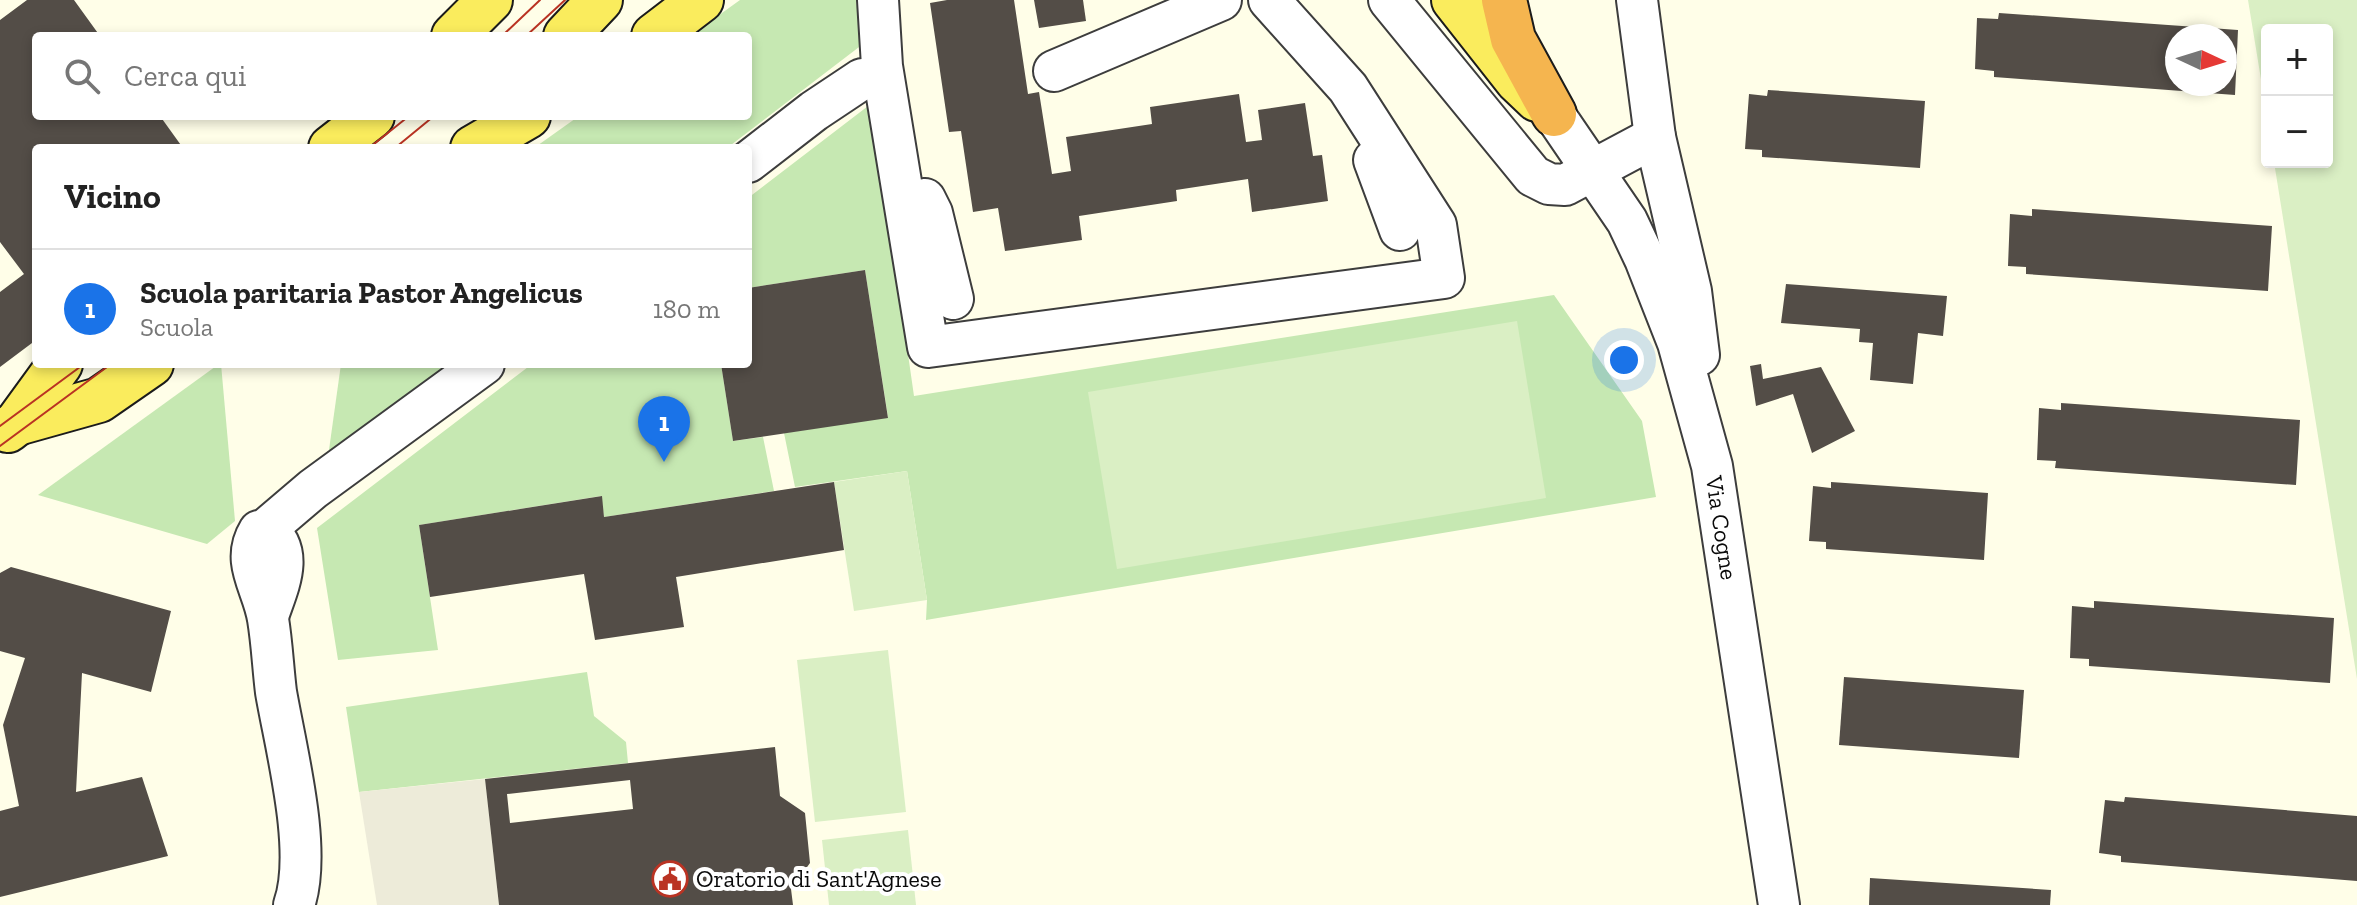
<!DOCTYPE html>
<html lang="it">
<meta charset="utf-8">
<style>
:root{--surface:#fff;--page:#f2f2f2;--text:#222;--muted:#767676;--line:#e0e0e0;--accent:#1a73e8}
body{margin:0;font-family:"Zilla Slab",serif;background:var(--page);color:var(--text)}
.controls{position:absolute;right:24px;top:24px;display:grid;overflow:hidden;border-radius:8px;box-shadow:0 4px 12px #0003}
.controls button{width:72px;height:72px;display:grid;place-items:center;padding:0;border:0;border-bottom:2px solid var(--line);background:var(--surface);color:var(--text);font:40px sans-serif}
.compass{position:absolute;left:2165px;top:24px;width:72px;height:72px;border-radius:50%;background:var(--surface);box-shadow:0 4px 12px #0003;rotate:94deg}
.you{position:absolute;left:1624px;top:360px;width:28px;height:28px;margin:-20px;border:6px solid #fff;border-radius:50%;background:#1a73e8;box-shadow:0 0 0 12px #1a73e833}
.badge{display:grid;place-items:center;width:52px;height:52px;border-radius:50%;background:var(--accent);color:#fff;font-size:26px;font-weight:700}
.pin{position:absolute;translate:-50% -66px;filter:drop-shadow(0 2px 4px #0008)}
.pin::after{content:'';position:absolute;top:42px;width:28px;height:24px;background:inherit;clip-path:polygon(0 0,100% 0,50% 100%)}
.list{margin:0;padding:0;list-style:none}
h2{display:flex;justify-content:space-between;align-items:center;height:104px;margin:0;padding:0 32px;font-size:34px}
h2 small{font-size:26px;font-weight:400;color:var(--muted)}
.list li{display:grid;grid-template-columns:52px 1fr auto;gap:24px;align-items:center;box-sizing:border-box;height:120px;padding:0 32px;border-top:2px solid var(--line)}
.list b{display:block;font-size:30px;white-space:nowrap}
.list p{margin:0;font-size:26px;white-space:nowrap;color:var(--muted)}
.list em{font-size:26px;font-style:normal;color:var(--muted)}
.icon{flex:none;width:44px;height:44px;fill:none;stroke:currentColor;stroke-width:2;stroke-linecap:round;stroke-linejoin:round}
.map{position:relative;flex:none;width:2357px;height:905px;overflow:hidden}
.search{position:absolute;background:var(--surface);box-shadow:0 4px 12px #0003;left:32px;top:32px;width:720px;height:88px;display:flex;align-items:center;gap:20px;box-sizing:border-box;padding:0 28px;border-radius:8px;color:var(--muted);font-size:30px}
.panel{position:absolute;background:var(--surface);box-shadow:0 4px 12px #0003;left:32px;top:144px;width:720px;height:224px;border-radius:8px}
.map>svg:first-child{display:block}
.green{fill:#c6e8b2}
.pitch{fill:#daefc4}
.plaza{fill:#edebd9}
.building{fill:#534d47;fill-rule:evenodd}
.lines{fill:none;stroke-linecap:round;stroke-linejoin:round}
.minor-casing{stroke:#3d3d3d;stroke-width:44}
.major-casing{stroke:#1b1b1b;stroke-width:48}
.highway-casing{stroke:#1b1b1b;stroke-width:48}
.minor{stroke:#fff;stroke-width:40}
.major{stroke:#faec5d;stroke-width:44}
.highway{stroke:#f5b54f;stroke-width:44}
.tram{stroke:#ba3323;stroke-width:2}
.labels{text-anchor:middle;stroke-width:8;stroke-linejoin:round;paint-order:stroke}
.street-label{font-size:24px;fill:#0a0a0a;stroke:#fff}
.poi-label{font-size:24px;fill:#0a0a0a;stroke:#fff;text-anchor:start}
</style>
<div class="map">
<svg width="2357" height="905" viewBox="0 0 2357 905">
<rect width="100%" height="100%" fill="#fffee8"/>
<g class="green">
<polygon points="740,0 856,0 863,44 727,148 534,148 579,116 748,116 748,36 690,36"/>
<polygon points="872,103 914,396 1554,295 1642,421 1656,497 926,620 927,600 907,471 795,487 784,433 888,417 865,270 748,288 748,198"/>
<polygon points="219,364 221,364 235,521 207,544 38,495"/>
<polygon points="341,364 449,364 328,457"/>
<polygon points="532,364 721,364 733,441 763,437 774,491 604,517 601,496 419,525 438,650 338,660 317,528"/>
<polygon points="587,672 594,716 626,742 628,763 359,792 346,707"/>
</g>
<g class="pitch">
<polygon points="2248,0 2357,0 2357,679 2274,162 2327,162 2327,30 2267,30 2267,116"/>
<polygon points="1517,321 1546,498 1117,569 1088,392"/>
<polygon points="907,471 927,600 854,611 834,482"/>
<polygon points="888,650 906,812 815,822 797,660"/>
<polygon points="908,830 916,905 829,905 822,840"/>
</g>
<polygon class="plaza" points="485,779 499,905 377,905 359,792"/>
<g class="building">
<polygon points="27,0 74,0 100,36 36,36 36,116 160,116 183,148 36,148 36,340 0,367 0,292 24,274 0,242 0,20"/>
<polygon points="947,0 1014,0 1028,94 1039,92 1052,174 1071,171 1066,137 1152,124 1150,107 1239,94 1246,142 1262,140 1258,110 1305,103 1313,156 1322,155 1328,201 1252,212 1248,179 1176,190 1177,201 1079,216 1082,240 1005,251 998,208 973,212 961,131 949,132 930,3"/>
<polygon points="1034,0 1083,0 1086,21 1039,28"/>
<path d="M1999,13L2238,30L2235,95L1994,77V71L1975,69L1977,18L1998,19ZM2177,36H2225V84H2177Z"/>
<polygon points="1768,90 1925,101 1920,168 1762,157 1762,150 1745,149 1749,94 1767,96"/>
<polygon points="2032,209 2272,226 2268,291 2026,274 2026,267 2008,266 2010,214 2032,216"/>
<polygon points="865,270 888,418 733,441 721,364 748,364 748,288"/>
<polygon points="1786,284 1947,296 1943,336 1918,333 1913,384 1870,380 1873,343 1859,342 1860,329 1781,323"/>
<polygon points="1761,364 1763,379 1821,367 1855,431 1812,453 1793,394 1756,406 1750,366"/>
<polygon points="2061,403 2300,420 2296,485 2055,468 2056,461 2037,460 2039,408 2061,410"/>
<polygon points="834,482 844,550 676,577 684,627 595,640 584,574 430,597 419,525 602,496 604,517"/>
<polygon points="1831,482 1988,493 1984,560 1826,549 1826,542 1809,541 1813,486 1831,488"/>
<polygon points="11,567 171,611 151,692 82,673 76,792 142,777 168,856 0,897 0,811 19,806 3,725 25,658 0,651 0,573"/>
<polygon points="2094,601 2334,618 2330,683 2089,666 2089,659 2070,658 2072,606 2094,608"/>
<polygon points="1844,677 2024,690 2019,758 1839,745"/>
<path d="M775,747L780,796L805,813L810,863L791,889L793,905H499L485,779ZM630,780L633,809L510,823L507,794Z"/>
<polygon points="2125,797 2357,816 2357,881 2121,862 2121,856 2099,853 2105,800 2124,802"/>
<polygon points="1870,878 2051,890 2050,905 1869,905"/>
</g>
<g class="lines">
<defs>
<g id="minor">
<polyline points="878,0 882,66 928,347 1444,278 1436,225 1348,88 1269,0"/>
<polyline points="1389,0 1533,176 1549,184 1565,185 1655,137"/>
<polyline points="1637,0 1655,137 1691,291 1699,355"/>
<polyline points="1054,71 1221,0"/>
<path id="s1" d="M1554,114L1627,221L1645,259L1678,343L1712,466L1779,905"/>
<polyline points="1374,160 1400,230"/>
<polyline points="748,162 814,111 862,79"/>
<polyline points="925,199 932,213 953,299"/>
<path d="M266,529C296,552 278,586 268,616"/>
<path d="M294,905C313,851 286,750 276,692C273,668 272,643 268,619C263,587 240,562 259,531L266,529L313,489L484,364"/>
</g>
<g id="major">
<polyline points="1454,0 1517,80 1537,99"/>
<polyline points="454,36 490,0"/>
<polyline points="566,36 600,0"/>
<polyline points="654,36 701,0"/>
<polyline points="331,148 372,116"/>
<polyline points="473,148 528,116"/>
<polyline points="17,423 99,400 151,364"/>
<polyline points="8,430 17,423 60,364"/>
</g>
<polyline id="highway" points="1504,0 1513,39 1554,114"/>
</defs>
<use href="#minor" class="minor-casing"/>
<use href="#major" class="major-casing"/>
<use href="#highway" class="highway-casing"/>
<use href="#minor" class="minor"/>
<use href="#major" class="major"/>
<use href="#highway" class="highway"/>
<g class="tram">
<polyline points="502,36 540,0"/>
<polyline points="526,36 565,0"/>
<polyline points="369,148 409,116"/>
<polyline points="395,148 434,116"/>
<polyline points="0,426 84,364"/>
<polyline points="0,446 111,364"/>
</g>
</g>
<defs>
<symbol id="civic-ring" viewBox="-11 -11 22 22"><circle r="9.5" fill="#fff" stroke="#ba3323" stroke-width="1.5"/><path d="M-.6-6.5H3V-4.5H.6V-3L4-1V1h2V6H-6V1h2V-1L-.6-3ZM-1.2 2.5V6h2.4V2.5Z" fill="#ba3323"/></symbol>
</defs>
<g fill-rule="evenodd">
<use href="#civic-ring" x="650" y="859" width="40" height="40"/>
</g>
<g class="labels">
<g class="street-label">
<text dy="8" stroke="none"><textPath href="#s1" startOffset="452">Via Cogne</textPath></text>
</g>
<g class="poi-label">
<text x="696" y="887">Oratorio di Sant'Agnese</text>
</g>
</g>
</svg>
<div class="controls">
<button>+</button>
<button>−</button>
</div>
<svg class="compass" viewBox="-18 -18 36 36"><path d="M0-13l5 13h-10z" fill="#e53935"/><path d="M0 13l5-13h-10z" fill="#767676"/></svg>
<div class="you"></div>
<div class="pin badge" style="left:664px;top:462px">1</div>
<div class="search"><svg class="icon" aria-label="search" viewBox="0 0 24 24"><circle cx="10" cy="10" r="6"/><path d="M15 15l6 6"/></svg>Cerca qui</div>
<section class="panel">
<h2>Vicino<small></small></h2>
<ul class="list">
<li><span class="badge">1</span><div><b>Scuola paritaria Pastor Angelicus</b><p>Scuola</p></div><em>180 m</em></li>
</ul>
</section>
</div>
